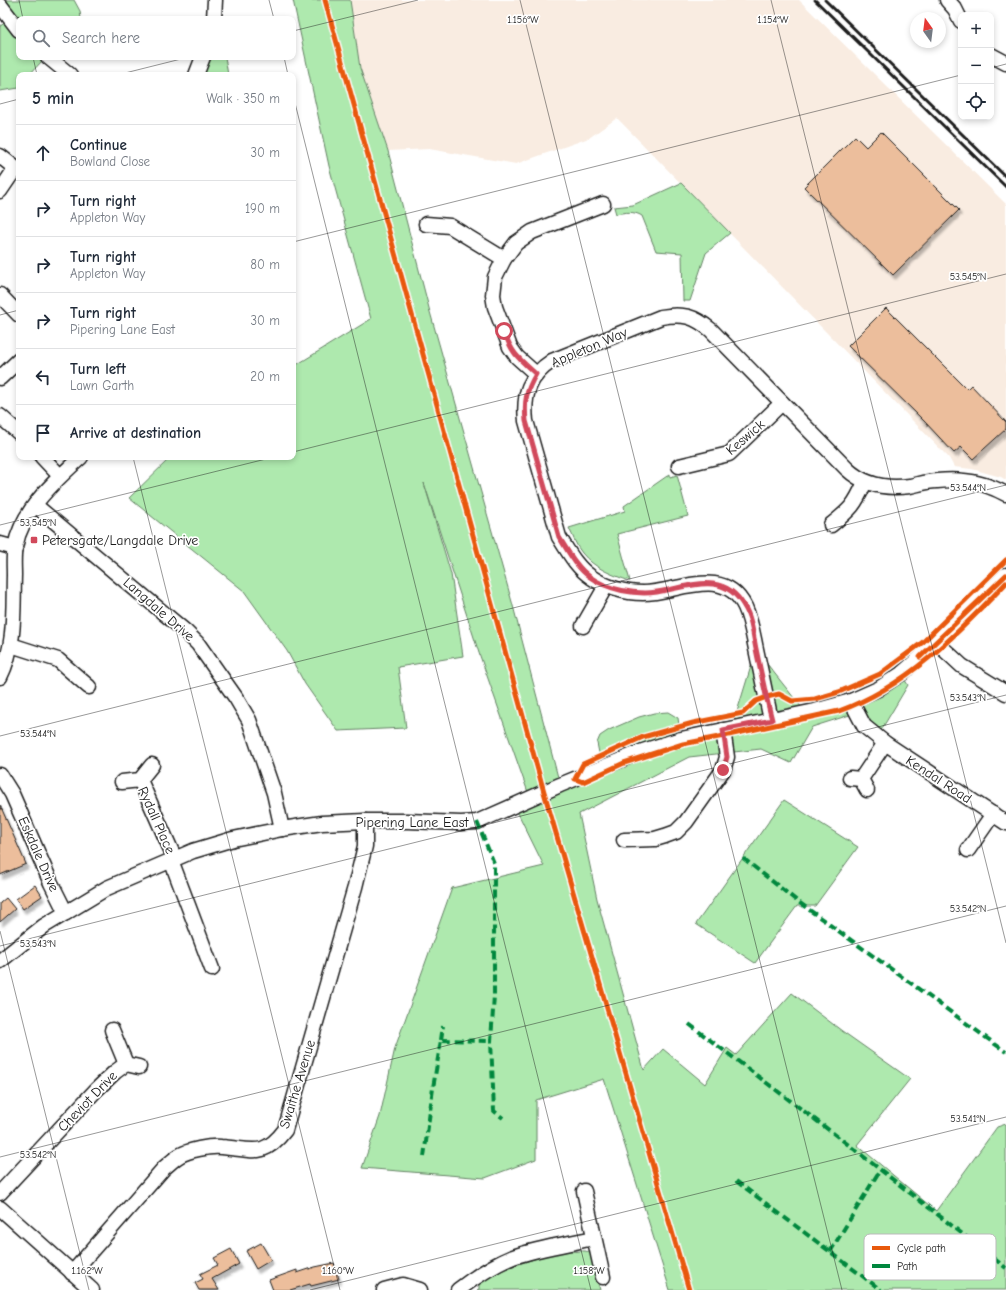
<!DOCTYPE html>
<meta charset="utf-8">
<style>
:root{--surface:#fff;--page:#f2f2f3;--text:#1f2937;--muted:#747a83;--line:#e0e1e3}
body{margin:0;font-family:"Comic Neue",sans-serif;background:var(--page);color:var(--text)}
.controls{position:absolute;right:12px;top:12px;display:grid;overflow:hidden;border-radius:8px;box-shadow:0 2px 6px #0003}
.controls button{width:36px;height:36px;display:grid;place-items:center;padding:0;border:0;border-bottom:1px solid var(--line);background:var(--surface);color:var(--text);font:20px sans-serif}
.compass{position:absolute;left:910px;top:12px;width:36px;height:36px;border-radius:50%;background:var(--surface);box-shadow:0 2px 6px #0003;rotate:346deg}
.stop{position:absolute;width:12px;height:12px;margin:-9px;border:3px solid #d1495b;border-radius:50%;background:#fff}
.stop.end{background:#d1495b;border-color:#fff;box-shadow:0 1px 4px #0008}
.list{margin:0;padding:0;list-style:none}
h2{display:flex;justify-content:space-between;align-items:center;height:52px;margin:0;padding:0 16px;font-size:17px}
h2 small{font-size:13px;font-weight:400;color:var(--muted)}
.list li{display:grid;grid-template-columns:26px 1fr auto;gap:12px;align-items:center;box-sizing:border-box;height:56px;padding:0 16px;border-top:1px solid var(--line)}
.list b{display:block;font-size:15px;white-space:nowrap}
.list p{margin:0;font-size:13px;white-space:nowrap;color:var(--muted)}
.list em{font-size:13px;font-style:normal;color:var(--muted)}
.icon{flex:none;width:22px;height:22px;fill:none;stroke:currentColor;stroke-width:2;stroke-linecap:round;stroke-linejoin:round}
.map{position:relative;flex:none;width:1006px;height:1290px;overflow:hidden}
.search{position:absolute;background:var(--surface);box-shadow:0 2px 6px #0003;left:16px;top:16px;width:280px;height:44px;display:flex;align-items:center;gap:10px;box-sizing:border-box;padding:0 14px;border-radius:8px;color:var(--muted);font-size:15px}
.panel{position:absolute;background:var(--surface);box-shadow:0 2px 6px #0003;left:16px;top:72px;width:280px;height:388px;border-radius:8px}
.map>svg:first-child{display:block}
.built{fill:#f9ece1}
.green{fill:#aee9ae;stroke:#658265}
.building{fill:#ecbe9c;stroke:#1c1c1c;filter:url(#shadow)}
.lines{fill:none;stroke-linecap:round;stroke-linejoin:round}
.minor-casing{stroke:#1c1c1c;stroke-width:17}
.minor{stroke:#fff;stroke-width:14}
.rail{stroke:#1c1c1c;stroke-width:3}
.quiet{stroke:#00873e;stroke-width:4;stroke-dasharray:8 4;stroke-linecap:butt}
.cycleway-casing{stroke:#fff;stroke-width:8}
.cycleway{stroke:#e8590c;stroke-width:5}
.route{stroke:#d1495b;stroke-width:5}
.ticks{fill:none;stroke:#1c1c1c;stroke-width:1;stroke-opacity:0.45}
.poi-dot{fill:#d1495b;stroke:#fff;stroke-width:1.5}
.labels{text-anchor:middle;stroke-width:3.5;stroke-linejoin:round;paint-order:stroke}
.street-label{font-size:14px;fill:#1c1c1c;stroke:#fff}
.poi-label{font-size:14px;fill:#1c1c1c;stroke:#fff;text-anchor:start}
.key{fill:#fff;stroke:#bbb;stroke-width:1}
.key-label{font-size:11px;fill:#1c1c1c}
.ticks-label{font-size:10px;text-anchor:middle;fill:#1c1c1c;stroke:#fff;stroke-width:3.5;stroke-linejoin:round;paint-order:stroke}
</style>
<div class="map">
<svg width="1006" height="1290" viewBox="0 0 1006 1290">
<defs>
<filter id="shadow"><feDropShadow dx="2.5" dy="4.5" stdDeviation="1" flood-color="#0004"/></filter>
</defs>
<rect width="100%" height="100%" fill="#fff"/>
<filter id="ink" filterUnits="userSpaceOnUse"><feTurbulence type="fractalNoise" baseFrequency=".025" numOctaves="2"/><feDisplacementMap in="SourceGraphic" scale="8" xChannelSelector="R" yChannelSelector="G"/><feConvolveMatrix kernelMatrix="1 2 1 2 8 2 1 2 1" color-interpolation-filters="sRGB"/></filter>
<g filter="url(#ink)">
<polygon class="built" points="350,0 799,0 1006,204 1006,480 1001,477 972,469 954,467 949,458 617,118 589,138 516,164 429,149 388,151 360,68"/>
<g class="green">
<polygon points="4,0 74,0 80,11 81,19 19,19"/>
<polygon points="293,0 350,0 360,68 388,151 430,312 512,602 560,785 602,768 597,743 600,736 609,730 639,717 654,713 668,712 678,718 681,739 732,728 756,650 806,713 901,674 908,685 877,737 856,713 812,727 791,763 761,749 689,757 579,814 597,899 644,1070 663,1049 705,1084 727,1048 736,1055 792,993 842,1031 910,1079 857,1145 936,1211 997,1127 1006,1124 1006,1290 670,1290 604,1079 536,1100 536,1159 485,1178 362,1168 380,1116 395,1048 452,888 544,866 514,805 530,798 479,653 424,483 451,574 463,656 398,667 406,728 338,731 305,684 287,651 244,591 129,498 171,457 293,457 293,367 371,319 329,166"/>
<polygon points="5,23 19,37 19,57 38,57 42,61 29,75 19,75 19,88 0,91 0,26"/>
<polygon points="209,57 225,57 228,75 203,75"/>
<path d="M681,183L730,233L706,253L690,301H683L682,253L656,251L642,216C634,211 626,212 616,214L614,207L633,205Z"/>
<path d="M670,474V477L677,475L688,516L617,534L630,581C612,575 594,568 582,553C576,546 573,536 569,528L625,511L624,506Z"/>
<polygon points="784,800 858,847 815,906 797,906 755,963 696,924"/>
<path d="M569,1250C576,1254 584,1248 590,1253L600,1290H477L479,1289V1283L507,1268L552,1253Z"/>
</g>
<g class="building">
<polygon points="881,132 959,210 893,275 804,187 855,136 866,147"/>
<polygon points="886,308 967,389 971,385 1006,422 1006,429 973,459 961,447 954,453 924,421 848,346"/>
<polygon points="0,805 26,864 0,875"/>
<polygon points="35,885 42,896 23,909 16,899"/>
<polygon points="6,898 15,909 0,922 0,903"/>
<polygon points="261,1243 271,1260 256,1269 246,1251"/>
<polygon points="231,1249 239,1264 212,1279 219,1290 199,1290 195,1283 203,1279 200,1274 218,1265 214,1258"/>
<polygon points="334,1263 339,1279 311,1286 310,1284 290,1290 273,1290 269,1280 297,1270 297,1273 315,1267"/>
</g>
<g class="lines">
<defs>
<g id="minor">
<polyline points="947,0 955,9 961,21"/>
<polyline points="0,5 19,30"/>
<polyline points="214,19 215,0"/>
<polyline points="991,55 1006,63"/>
<polyline points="48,57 70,75"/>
<polyline points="196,75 203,57"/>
<polyline points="0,156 19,171"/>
<polyline points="0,191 15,169"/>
<polyline points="426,224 450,226 504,259"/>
<polyline points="0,295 19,315"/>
<polyline points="536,374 517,357 510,347 495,307 493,295 495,277 504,259 516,243 532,232 603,204"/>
<polyline points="0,378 19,360"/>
<polyline points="0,416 19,433"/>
<polyline points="42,457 60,476"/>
<polyline points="679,466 729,454 782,403"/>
<polyline points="35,505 185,631 198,644 236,698 249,720 274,793 282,829"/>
<path d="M831,525C851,509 855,505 865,482"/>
<polyline points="0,544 15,548"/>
<polyline points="583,626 606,586"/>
<polyline points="936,642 962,666 1006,693"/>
<polyline points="11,645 58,660 89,687"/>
<path d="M0,677C16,646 13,609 14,575C14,566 13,556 15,547C22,510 54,482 81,457"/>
<polyline points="851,701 864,726 885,743 1006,823"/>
<path d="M771,720C766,696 761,672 756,649C753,635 751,620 745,607C724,564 677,593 643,593C625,593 605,587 591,577C576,567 568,551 559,537L526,421C523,394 529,376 552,361L661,317C683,313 694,316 711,330L847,469C864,485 887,489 910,486C919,484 928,481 937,481C963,478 984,482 1006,494"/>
<polyline points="0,775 12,794 51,883 66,913"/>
<polyline points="850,778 861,779 867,790"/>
<polyline points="861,779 885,743"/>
<polyline points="140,780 175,859"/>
<polyline points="122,782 140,780 152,765"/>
<polyline points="624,840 655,839 665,836 676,832 686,822 723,770 727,757 723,730"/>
<polyline points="968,850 993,814"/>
<polyline points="171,860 212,969"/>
<polyline points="0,961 44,926 107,888 193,851 233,839 282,829 322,823 365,821 407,821 461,823 477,822 560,785 643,751 681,739 815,711 851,701 878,689 901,674 923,655 1006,575"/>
<polyline points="112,1030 126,1064 139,1067"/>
<polyline points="584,1191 603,1277"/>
<polyline points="0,1193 96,1090 115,1072 126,1064"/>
<polyline points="0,1208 92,1290"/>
<path d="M72,1273L164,1168C169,1164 174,1159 179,1156C188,1150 210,1146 221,1147C252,1149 263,1159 285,1130L355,887L365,846V821"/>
<polyline points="384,1290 403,1285 420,1290"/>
<path d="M458,1290C475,1277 493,1265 513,1257C539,1248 567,1244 594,1238"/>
</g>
</defs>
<use href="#minor" class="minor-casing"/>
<use href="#minor" class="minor"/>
<g class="rail">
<polyline points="815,0 1006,187"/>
<polyline points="825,0 1006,177"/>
</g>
<g class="quiet">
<polyline points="477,822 494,863 494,995 491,1041 494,1111 503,1118"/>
<polyline points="743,858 797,901 1006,1052"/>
<polyline points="689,1024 850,1146 1006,1268"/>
<polyline points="441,1040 443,1026"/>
<polyline points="424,1157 433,1088 441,1040 491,1041"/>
<polyline points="736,1181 881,1290"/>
<polyline points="830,1252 880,1170"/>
</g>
<defs>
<g id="cycleway">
<polyline points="325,0 544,792 689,1290"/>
<path d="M1006,560L923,642L880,674L839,692L815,699L792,701L779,694L767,697L756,701L743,713L693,723L643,737L583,764L575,779L583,782L624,763L683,744L724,736L839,711C908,686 956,635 1006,583"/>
<polyline points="920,657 1006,575"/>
</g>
</defs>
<use href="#cycleway" class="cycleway-casing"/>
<use href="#cycleway" class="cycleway"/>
</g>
</g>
<g class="lines" filter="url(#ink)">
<path class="route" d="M504,331C512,354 518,358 536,374C526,391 524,401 526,421L559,537C568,551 576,567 590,577C608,590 635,595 657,592C689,587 723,570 744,606C752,618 753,635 756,649C761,673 766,697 772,720L723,730L727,757L723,770"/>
</g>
<path class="ticks" d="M19,0L23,19M269,0L274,19M520,0L842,1290M771,0L1006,943M293,31L418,0M33,57L37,75M284,57L288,75M991,68L1006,64M117,75L189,57M293,95L591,1290M0,104L19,99M293,242L961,75M0,315L19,310M293,452L1006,274M133,457L340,1290M0,525L274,457M0,736L1006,485M0,931L89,1290M0,946L1006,695M0,1157L1006,906M310,1290L1006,1117"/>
<rect class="poi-dot" x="30" y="536" width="8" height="8" rx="2"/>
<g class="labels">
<g class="street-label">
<text transform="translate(589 347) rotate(-23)" y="5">Appleton Way</text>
<text transform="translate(745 437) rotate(-41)" y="5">Keswick</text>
<text transform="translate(159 609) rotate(41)" y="5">Langdale Drive</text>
<text transform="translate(939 779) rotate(33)" y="5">Kendal Road</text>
<text transform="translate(157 820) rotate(66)" y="5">Rydall Place</text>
<text x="412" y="827">Pipering Lane East</text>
<text transform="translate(39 854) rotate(66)" y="5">Eskdale Drive</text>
<text transform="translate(297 1084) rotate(-73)" y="5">Swaithe Avenue</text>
<text transform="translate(87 1101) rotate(-46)" y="5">Cheviot Drive</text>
</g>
<g class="poi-label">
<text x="42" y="545">Petersgate/Langdale Drive</text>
</g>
</g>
<rect x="864" y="1234" width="132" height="46" rx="6" class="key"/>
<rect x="872" y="1246" width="18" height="4" fill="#e8590c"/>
<rect x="872" y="1264" width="18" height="4" fill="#00873e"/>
<g class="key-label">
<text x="897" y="1252">Cycle path</text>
<text x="897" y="1270">Path</text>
</g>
<g class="ticks-label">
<text x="773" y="23">1.154°W</text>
<text x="523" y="23">1.156°W</text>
<text x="968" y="280">53.545°N</text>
<text x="968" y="491">53.544°N</text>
<text x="38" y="526">53.545°N</text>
<text x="968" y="701">53.543°N</text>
<text x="38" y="737">53.544°N</text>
<text x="968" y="912">53.542°N</text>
<text x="38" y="947">53.543°N</text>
<text x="968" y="1122">53.541°N</text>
<text x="38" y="1158">53.542°N</text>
<text x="87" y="1274">1.162°W</text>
<text x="338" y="1274">1.160°W</text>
<text x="589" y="1274">1.158°W</text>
</g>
</svg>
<div class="controls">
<button>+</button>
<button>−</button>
<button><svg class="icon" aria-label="locate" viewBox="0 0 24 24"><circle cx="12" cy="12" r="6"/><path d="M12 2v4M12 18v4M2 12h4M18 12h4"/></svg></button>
</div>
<svg class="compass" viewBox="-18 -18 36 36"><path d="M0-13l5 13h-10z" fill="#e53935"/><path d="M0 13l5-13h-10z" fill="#747a83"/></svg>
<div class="stop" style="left:504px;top:331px"></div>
<div class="stop end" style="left:723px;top:770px"></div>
<div class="search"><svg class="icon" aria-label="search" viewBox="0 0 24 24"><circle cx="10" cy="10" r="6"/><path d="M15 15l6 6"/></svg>Search here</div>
<section class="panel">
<h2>5 min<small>Walk · 350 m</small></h2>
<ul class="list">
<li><svg class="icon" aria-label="ahead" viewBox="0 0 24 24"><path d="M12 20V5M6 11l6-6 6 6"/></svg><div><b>Continue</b><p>Bowland Close</p></div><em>30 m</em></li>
<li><svg class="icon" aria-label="right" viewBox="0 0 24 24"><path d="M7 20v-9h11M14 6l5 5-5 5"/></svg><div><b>Turn right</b><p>Appleton Way</p></div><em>190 m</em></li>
<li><svg class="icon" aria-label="right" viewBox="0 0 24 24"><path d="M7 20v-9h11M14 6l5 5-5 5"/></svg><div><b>Turn right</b><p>Appleton Way</p></div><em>80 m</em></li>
<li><svg class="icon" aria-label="right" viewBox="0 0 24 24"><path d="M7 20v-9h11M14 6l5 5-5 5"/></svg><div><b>Turn right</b><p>Pipering Lane East</p></div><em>30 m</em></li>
<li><svg class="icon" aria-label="left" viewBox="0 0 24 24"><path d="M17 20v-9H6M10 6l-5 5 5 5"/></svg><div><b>Turn left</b><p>Lawn Garth</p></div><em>20 m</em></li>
<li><svg class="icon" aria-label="arrive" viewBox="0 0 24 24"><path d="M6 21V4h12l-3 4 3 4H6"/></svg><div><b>Arrive at destination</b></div></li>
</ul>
</section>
</div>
